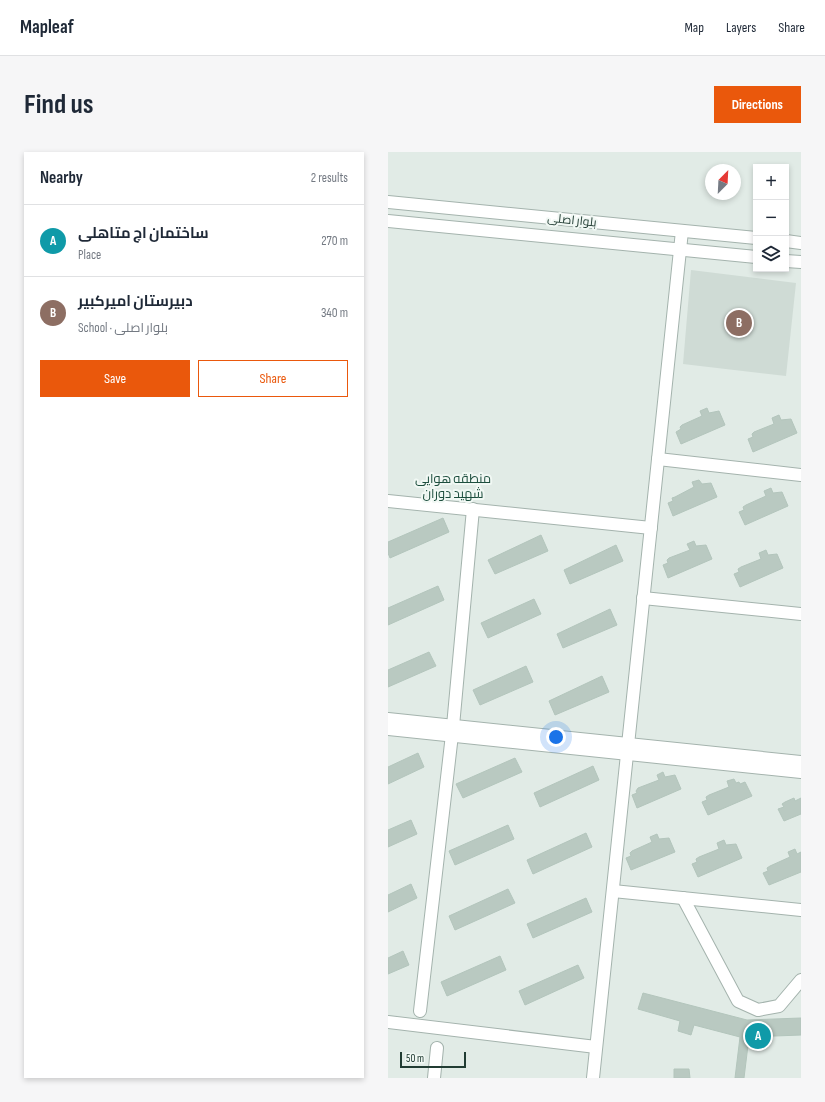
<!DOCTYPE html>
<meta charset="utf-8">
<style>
:root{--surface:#fff;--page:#f6f6f7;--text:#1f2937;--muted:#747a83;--line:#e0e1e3;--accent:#ea580c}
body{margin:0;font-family:"Sofia Sans Condensed",Cairo,sans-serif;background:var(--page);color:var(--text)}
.controls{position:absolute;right:12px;top:12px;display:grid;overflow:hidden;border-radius:0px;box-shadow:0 2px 6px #0003}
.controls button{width:36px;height:36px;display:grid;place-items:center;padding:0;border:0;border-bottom:1px solid var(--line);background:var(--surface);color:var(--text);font:20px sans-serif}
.compass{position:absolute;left:317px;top:12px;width:36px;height:36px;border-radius:50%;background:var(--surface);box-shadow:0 2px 6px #0003;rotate:24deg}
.scale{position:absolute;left:12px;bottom:10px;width:66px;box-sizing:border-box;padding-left:4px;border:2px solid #213c33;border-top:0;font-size:11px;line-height:14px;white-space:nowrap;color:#213c33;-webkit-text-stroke:3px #f1f8f4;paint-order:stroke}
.you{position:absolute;left:168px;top:585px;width:14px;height:14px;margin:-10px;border:3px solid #fff;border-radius:50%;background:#1a73e8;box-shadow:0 0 0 6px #1a73e833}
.badge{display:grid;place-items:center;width:26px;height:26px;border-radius:50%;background:var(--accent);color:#fff;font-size:13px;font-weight:700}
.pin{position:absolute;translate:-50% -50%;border:2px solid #fff;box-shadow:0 1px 4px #0006}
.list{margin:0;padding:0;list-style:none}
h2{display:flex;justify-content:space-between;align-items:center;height:52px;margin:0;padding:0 16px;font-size:17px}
h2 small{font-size:13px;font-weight:400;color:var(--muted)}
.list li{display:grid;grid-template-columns:26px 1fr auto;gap:12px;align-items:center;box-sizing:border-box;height:72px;padding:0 16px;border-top:1px solid var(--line)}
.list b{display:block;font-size:15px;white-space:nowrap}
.list p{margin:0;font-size:13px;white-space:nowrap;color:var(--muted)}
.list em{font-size:13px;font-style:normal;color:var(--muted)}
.actions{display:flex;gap:8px;padding:12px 16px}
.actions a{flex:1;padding:9px 0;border:1px solid var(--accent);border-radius:0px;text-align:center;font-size:14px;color:var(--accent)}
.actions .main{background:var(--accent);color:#fff}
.icon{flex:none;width:22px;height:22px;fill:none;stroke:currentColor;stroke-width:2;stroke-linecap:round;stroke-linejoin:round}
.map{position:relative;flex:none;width:413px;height:926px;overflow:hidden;border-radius:0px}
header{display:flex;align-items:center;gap:24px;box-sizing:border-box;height:56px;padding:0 20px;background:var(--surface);border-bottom:1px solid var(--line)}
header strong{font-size:19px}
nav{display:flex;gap:22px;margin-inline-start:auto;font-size:14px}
.intro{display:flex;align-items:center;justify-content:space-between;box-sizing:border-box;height:96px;padding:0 24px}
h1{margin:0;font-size:28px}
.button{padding:10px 18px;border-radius:0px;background:var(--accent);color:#fff;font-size:14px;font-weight:700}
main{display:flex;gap:24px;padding:0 24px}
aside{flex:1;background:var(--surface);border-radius:0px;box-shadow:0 2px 6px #0003}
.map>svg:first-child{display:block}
.built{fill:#cfdbd5}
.building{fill:#b9c9c1;stroke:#b3c5bc}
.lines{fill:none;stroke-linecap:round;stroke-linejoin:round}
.minor-casing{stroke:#a4b3ad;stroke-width:14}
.minor{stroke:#fff;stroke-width:12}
.labels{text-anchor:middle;stroke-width:4;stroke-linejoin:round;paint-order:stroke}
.street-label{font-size:12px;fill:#213c33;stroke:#f1f8f4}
.neighbourhood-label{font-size:13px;fill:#1d4e3e;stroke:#f1f8f4}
</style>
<header>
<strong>Mapleaf</strong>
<nav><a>Map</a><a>Layers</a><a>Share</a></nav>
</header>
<div class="intro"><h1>Find us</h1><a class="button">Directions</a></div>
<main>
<aside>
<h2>Nearby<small>2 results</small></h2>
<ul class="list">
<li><span class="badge" style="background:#0f9aa8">A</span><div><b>ساختمان اچ متاهلی</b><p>Place</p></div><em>270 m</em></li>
<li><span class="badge" style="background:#8d6e63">B</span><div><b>دبیرستان امیرکبیر</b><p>School · بلوار اصلی</p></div><em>340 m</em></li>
</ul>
<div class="actions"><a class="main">Save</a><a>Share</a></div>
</aside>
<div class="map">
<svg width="413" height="926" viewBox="0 0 413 926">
<rect width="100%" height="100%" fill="#e1ebe6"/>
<polygon class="built" points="303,118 408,131 398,224 295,212"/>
<g class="building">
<polygon points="319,256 321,261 331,259 337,273 293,292 288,280 293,277 292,275 294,273 314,264 312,259"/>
<polygon points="391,263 393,268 403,267 409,281 365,300 360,287 365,285 364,282 366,280 386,272 384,266"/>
<polygon points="311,328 314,332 323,331 329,345 285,364 280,351 285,349 284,346 287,345 306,335 304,330"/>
<polygon points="383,336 385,341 394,340 400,354 357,373 351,360 356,358 355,355 358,353 378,344 376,339"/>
<polygon points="55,366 61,380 2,406 0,401 0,390"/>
<polygon points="153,383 160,399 107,422 100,408"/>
<polygon points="306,389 308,394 318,393 324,407 280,426 275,413 280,411 279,408 281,406 302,398 299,392"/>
<polygon points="228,393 235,409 182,432 176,418"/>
<polygon points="378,398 380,403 389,402 395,416 352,435 346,422 351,420 350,417 353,415 373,407 371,401"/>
<polygon points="50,434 56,448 0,473 0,456"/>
<polygon points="146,447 153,462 100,486 93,471"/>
<polygon points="222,457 229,473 175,496 169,482"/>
<polygon points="41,500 48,514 0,535 0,518"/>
<polygon points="138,514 145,530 92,553 85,538"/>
<polygon points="214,524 221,540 167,563 161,549"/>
<polygon points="30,601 36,615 0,632 0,615"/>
<polygon points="127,606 134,620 75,646 68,632"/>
<polygon points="205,614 211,628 152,655 146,641"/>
<polygon points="275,620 277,625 287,623 293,637 249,656 244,643 249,641 248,639 250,636 271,628 269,623"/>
<polygon points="346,627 348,631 351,630 352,632 357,630 364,644 320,663 314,650 319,648 318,645 321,643 341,635 339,629"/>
<polygon points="406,646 407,649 413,646 413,662 396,669 390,657 396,655 394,652 397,650"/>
<polygon points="23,668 29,682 0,695 0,678"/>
<polygon points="120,673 126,687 67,713 61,699"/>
<polygon points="198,681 204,695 145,722 139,708"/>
<polygon points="269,682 271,687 281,686 287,700 243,718 238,706 243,704 242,701 244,699 264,690 262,685"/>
<polygon points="336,688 338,693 348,692 354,706 310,725 304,712 309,710 308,707 311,705 331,697 329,691"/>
<polygon points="407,697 409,702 413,700 413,720 381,733 375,721 380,719 379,716 382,714 402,705 400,700"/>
<polygon points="23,732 29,746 0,760 0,743"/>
<polygon points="120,737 127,751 67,778 61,764"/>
<polygon points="198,746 204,760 145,786 139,772"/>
<polygon points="15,799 21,813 0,822 0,806"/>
<polygon points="112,804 118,818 59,844 53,830"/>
<polygon points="190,813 196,826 137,853 131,839"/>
<polygon points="255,841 359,868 413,866 413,883 361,885 356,926 347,926 352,885 306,873 303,883 290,879 292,869 250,857"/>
<polygon points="286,917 301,917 302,926 286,926"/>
</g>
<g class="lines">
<defs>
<g id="minor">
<polyline points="0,50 368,86"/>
<polyline points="0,69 368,105"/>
<polyline points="398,89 413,91"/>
<polyline points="398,109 413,110"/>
<polyline points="270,307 413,323"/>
<polyline points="0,349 263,376"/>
<polyline points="255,446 413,462"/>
<polyline points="0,567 413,610"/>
<polyline points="0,577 413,620"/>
<polyline points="225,739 413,758"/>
<polyline points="295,746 350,849 370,858 391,854 413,828"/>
<polyline points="32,859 65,574 85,357"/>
<polyline points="0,870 208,895"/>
<polyline points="46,926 49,896"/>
<polyline points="205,926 294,79"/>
</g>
</defs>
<use href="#minor" class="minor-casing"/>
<use href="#minor" class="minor"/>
</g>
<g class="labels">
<g class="street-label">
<text transform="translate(184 68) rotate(6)" y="4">بلوار اصلی</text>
</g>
<g class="neighbourhood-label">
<text x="65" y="331">منطقه هوایی<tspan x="65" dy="15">شهید دوران</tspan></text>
</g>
</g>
</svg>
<div class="controls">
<button>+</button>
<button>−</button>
<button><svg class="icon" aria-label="layers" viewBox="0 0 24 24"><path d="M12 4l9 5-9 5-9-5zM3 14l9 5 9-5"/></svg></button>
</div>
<svg class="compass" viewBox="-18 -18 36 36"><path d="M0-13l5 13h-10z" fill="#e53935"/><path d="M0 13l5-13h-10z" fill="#747a83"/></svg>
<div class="scale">50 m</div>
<div class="you"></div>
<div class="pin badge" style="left:370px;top:884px;background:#0f9aa8">A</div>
<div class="pin badge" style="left:351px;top:171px;background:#8d6e63">B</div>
</div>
</main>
